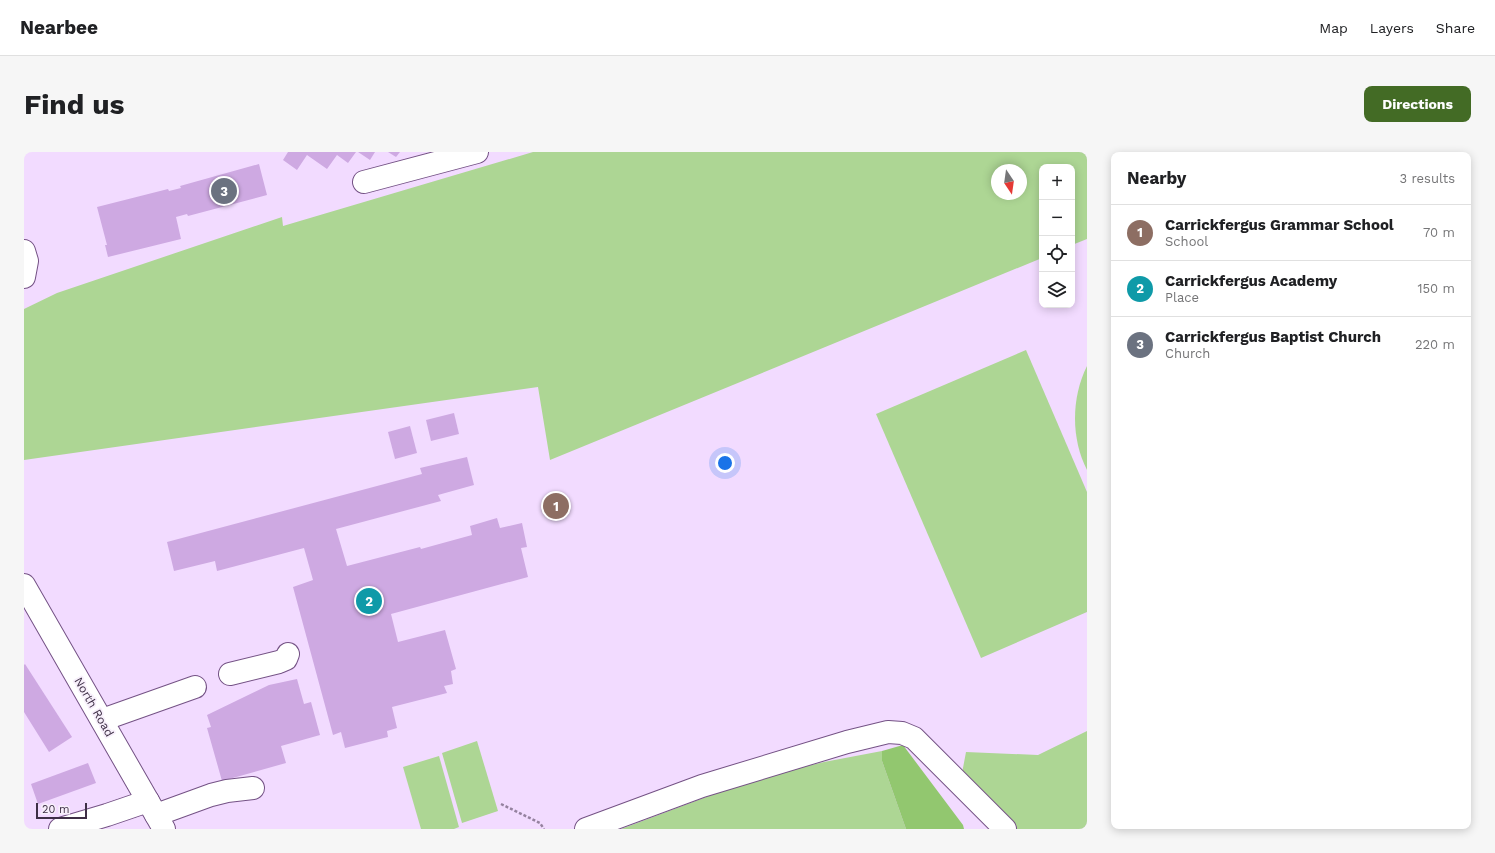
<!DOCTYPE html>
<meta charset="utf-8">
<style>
:root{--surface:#fff;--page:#f6f6f6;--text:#202124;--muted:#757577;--line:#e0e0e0;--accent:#436b25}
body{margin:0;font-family:"Work Sans",sans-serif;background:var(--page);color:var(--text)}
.controls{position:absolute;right:12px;top:12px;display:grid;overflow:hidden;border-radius:8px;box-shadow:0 2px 10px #0003}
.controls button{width:36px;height:36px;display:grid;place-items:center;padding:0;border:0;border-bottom:1px solid var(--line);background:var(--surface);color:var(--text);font:20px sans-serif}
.compass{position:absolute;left:967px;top:12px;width:36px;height:36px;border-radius:50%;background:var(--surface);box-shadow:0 2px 10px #0003;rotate:167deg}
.scale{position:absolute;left:12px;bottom:10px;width:51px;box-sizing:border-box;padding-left:4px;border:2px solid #3e2f46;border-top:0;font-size:11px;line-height:14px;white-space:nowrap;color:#3e2f46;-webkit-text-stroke:3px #f7effb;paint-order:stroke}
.you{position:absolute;left:701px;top:311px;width:14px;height:14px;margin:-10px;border:3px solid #fff;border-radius:50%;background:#1a73e8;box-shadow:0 0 0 6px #1a73e833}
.badge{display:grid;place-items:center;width:26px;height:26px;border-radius:50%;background:var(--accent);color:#fff;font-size:13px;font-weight:700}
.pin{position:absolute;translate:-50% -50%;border:2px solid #fff;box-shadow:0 1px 4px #0006}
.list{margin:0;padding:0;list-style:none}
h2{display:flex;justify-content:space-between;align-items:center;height:52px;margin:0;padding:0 16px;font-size:17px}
h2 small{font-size:13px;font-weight:400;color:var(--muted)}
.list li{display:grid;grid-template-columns:26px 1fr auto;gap:12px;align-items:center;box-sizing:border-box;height:56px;padding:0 16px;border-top:1px solid var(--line)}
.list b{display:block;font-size:15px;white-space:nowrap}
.list p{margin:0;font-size:13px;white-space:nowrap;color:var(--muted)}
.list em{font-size:13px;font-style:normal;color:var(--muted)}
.icon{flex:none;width:22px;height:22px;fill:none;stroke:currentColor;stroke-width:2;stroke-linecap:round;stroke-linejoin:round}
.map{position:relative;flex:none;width:1063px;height:677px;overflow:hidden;border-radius:8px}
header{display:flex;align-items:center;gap:24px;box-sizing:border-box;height:56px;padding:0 20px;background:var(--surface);border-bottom:1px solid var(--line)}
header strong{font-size:19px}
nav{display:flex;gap:22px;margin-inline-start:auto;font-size:14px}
.intro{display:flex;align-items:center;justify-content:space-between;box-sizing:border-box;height:96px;padding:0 24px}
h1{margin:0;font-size:28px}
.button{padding:10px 18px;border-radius:8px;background:var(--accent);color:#fff;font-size:14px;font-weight:700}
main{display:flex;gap:24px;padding:0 24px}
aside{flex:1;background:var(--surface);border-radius:8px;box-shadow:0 2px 10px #0003}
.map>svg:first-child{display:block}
.green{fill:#add694;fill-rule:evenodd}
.forest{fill:#92c76f}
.building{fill:#cea9e2}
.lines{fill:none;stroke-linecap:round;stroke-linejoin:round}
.minor-casing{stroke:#745285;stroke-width:24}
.path{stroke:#95829f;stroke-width:2.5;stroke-dasharray:3 2;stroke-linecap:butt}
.minor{stroke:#fff;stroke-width:22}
.labels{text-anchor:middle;stroke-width:3.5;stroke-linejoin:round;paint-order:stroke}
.street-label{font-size:12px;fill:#3e2f46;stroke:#f7effb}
</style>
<header>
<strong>Nearbee</strong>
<nav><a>Map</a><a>Layers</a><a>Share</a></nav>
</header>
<div class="intro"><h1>Find us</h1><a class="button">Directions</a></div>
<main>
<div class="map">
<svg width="1063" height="677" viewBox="0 0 1063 677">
<rect width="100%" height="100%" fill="#f2dbff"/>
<g class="green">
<path d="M509,0H1063V87L1048,93V15H1018V106L526,308L514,235L0,308V157L33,141L258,65L259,74ZM973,18H997V42H973Z"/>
<polygon points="1002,198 1063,340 1063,460 957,506 852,262"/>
<path d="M1063,214V318C1047,287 1047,246 1063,214Z"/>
<polygon points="1063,579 1063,677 981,677 936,632 942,600 1014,603"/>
<polygon points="453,589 474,659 438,671 418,601"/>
<polygon points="858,599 858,609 882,677 597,677 730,627 800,610"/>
<polygon points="415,604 435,675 430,677 397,677 379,615"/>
</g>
<polygon class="forest" points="879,593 939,673 940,677 882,677 858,609 858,599"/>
<g class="building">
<polygon points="264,0 332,0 324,11 313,3 303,17 283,3 273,18 259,8"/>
<polygon points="334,0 351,0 346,8"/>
<polygon points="364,0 376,0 372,5"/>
<polygon points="235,12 243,43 164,64 163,62 152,65 157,87 84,105 81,93 83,93 73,55 144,37 145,39 157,36 156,34"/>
<polygon points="430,261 435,282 407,289 402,268"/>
<polygon points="386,274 393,301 371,307 364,280"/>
<polygon points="443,305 450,333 414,343 417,349 312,377 323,414 396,395 397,397 448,383 446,374 473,366 476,376 498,371 503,395 497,396 504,425 367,462 374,490 421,478 432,517 427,519 429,532 420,534 423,541 368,555 373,576 363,579 364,585 321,596 317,580 309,583 269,435 289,428 280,396 193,419 191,409 150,419 143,390 398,322 396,316"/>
<polygon points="1,512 48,585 25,600 0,560 0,513"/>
<polygon points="273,527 280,552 287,550 296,583 257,594 262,611 198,629 183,576 187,575 183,563 245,533"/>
<polygon points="64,611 72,631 14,652 7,632"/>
</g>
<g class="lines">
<defs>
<g id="minor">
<polyline points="340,30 453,0"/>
<polyline points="0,99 3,109 0,125"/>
<polyline points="0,433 140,677"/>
<polyline points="206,522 255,510 262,507 264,502"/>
<polyline points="78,568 171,535"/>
<polyline points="132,663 187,643 203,639 229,636"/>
<polyline points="36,677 83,663 124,649"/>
<polyline points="562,677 678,634 823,590 864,580 878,581 890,586 981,677"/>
</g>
</defs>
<use href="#minor" class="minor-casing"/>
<polyline class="path" points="477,652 516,671 520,677"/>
<use href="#minor" class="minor"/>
</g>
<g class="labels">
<g class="street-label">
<text transform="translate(70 555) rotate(60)" y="4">North Road</text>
</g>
</g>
</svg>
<div class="controls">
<button>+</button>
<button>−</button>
<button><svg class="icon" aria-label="locate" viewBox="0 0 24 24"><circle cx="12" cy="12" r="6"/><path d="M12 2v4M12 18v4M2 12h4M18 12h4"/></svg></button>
<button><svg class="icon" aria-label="layers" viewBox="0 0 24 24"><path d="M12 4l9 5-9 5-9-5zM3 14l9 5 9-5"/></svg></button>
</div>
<svg class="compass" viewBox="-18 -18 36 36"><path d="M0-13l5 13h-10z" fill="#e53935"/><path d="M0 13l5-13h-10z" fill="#757577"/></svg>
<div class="scale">20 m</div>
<div class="you"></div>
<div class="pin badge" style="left:532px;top:354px;background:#8d6e63">1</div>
<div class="pin badge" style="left:345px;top:449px;background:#0f9aa8">2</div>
<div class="pin badge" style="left:200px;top:39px;background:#6b7280">3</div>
</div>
<aside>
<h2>Nearby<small>3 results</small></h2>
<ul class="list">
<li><span class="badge" style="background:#8d6e63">1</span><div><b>Carrickfergus Grammar School</b><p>School</p></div><em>70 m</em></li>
<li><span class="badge" style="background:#0f9aa8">2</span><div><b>Carrickfergus Academy</b><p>Place</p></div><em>150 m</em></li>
<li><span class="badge" style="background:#6b7280">3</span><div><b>Carrickfergus Baptist Church</b><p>Church</p></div><em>220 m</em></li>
</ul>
</aside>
</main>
